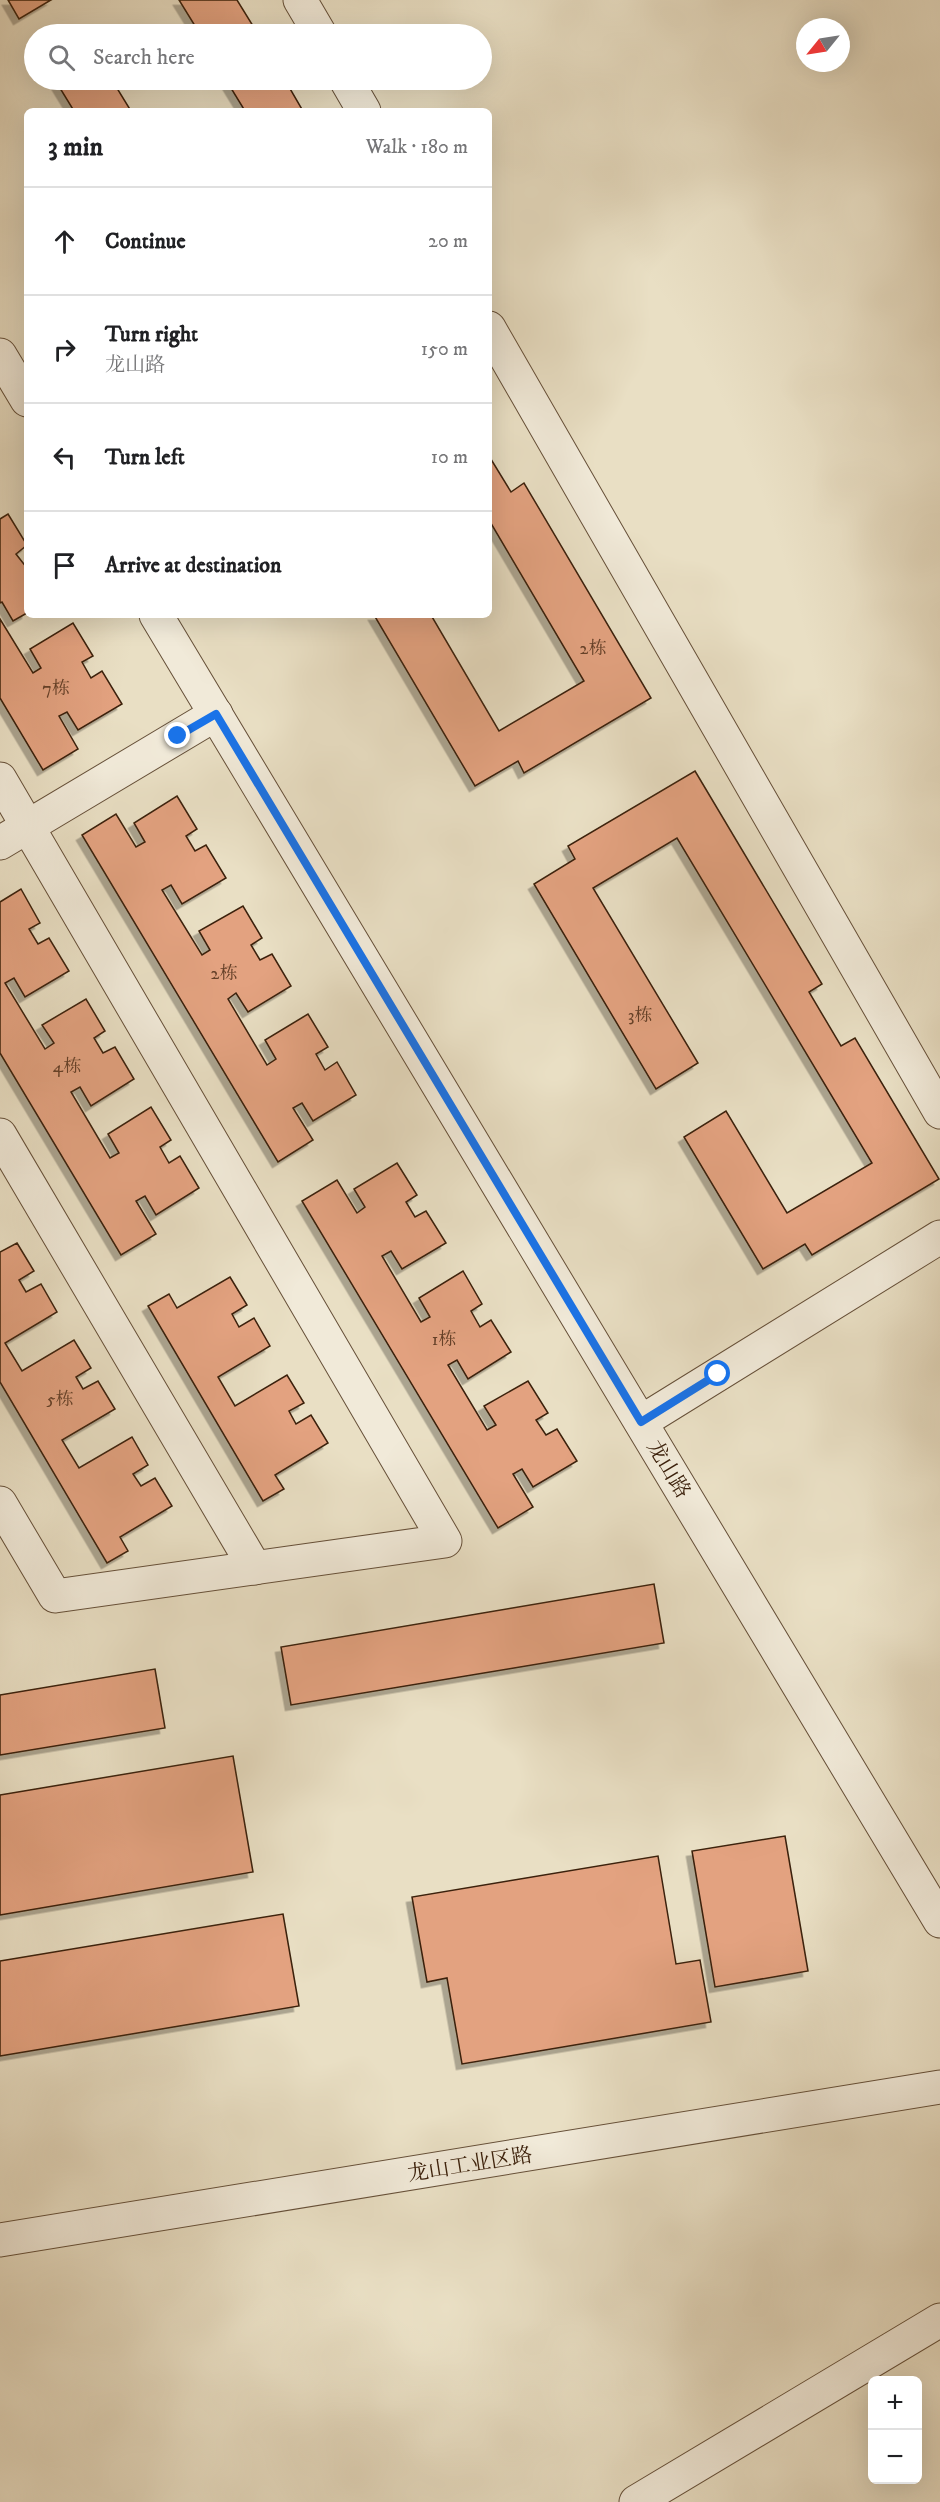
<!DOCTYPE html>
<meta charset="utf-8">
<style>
:root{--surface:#fff;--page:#f6f6f6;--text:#202124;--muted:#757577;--line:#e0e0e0}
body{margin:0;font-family:"IM FELL DW Pica","Noto Serif SC",serif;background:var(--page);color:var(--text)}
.controls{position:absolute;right:18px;bottom:18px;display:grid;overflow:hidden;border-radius:9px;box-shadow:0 6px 24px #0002}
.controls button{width:54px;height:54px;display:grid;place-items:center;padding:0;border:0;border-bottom:2px solid var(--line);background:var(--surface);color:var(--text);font:30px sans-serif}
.compass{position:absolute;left:796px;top:18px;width:54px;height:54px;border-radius:50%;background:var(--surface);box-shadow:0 6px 24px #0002;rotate:240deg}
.stop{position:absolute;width:18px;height:18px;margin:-14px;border:4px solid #1a73e8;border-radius:50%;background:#fff}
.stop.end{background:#1a73e8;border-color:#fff;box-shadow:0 2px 6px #0008}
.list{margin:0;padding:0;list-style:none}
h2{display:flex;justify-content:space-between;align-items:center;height:78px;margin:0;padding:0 24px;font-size:26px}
h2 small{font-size:20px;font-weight:400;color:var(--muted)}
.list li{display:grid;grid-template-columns:39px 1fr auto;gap:18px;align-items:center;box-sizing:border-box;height:108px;padding:0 24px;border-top:2px solid var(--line)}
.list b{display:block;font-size:22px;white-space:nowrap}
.list p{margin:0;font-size:20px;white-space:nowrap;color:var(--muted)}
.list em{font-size:20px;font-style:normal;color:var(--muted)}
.icon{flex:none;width:33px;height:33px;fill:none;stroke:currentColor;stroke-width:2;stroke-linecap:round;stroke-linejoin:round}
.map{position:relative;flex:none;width:940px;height:2502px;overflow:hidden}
.search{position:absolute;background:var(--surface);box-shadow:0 6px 24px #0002;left:24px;top:24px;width:468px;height:66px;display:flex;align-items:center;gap:15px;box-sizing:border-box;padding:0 21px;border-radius:33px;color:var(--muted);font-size:22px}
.panel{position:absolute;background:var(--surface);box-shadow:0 6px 24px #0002;left:24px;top:108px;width:468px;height:510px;border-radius:9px}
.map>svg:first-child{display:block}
.building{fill:#e3a280;stroke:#3b200b;stroke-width:1.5;filter:url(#shadow)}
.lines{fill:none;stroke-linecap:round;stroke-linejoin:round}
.minor-casing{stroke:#665039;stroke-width:35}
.minor{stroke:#f1ead9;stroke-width:33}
.route{stroke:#1a73e8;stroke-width:8}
.labels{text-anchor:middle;stroke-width:4.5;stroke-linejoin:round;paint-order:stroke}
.number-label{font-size:18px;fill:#654028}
.street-label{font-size:21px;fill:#3b200b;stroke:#f1ead9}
</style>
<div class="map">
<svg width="940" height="2502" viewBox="0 0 940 2502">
<defs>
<filter id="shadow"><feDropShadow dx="-5.5" dy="5.5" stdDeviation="0" flood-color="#0004"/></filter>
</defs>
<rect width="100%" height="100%" fill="#e9dfc4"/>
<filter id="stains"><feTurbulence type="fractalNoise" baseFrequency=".00333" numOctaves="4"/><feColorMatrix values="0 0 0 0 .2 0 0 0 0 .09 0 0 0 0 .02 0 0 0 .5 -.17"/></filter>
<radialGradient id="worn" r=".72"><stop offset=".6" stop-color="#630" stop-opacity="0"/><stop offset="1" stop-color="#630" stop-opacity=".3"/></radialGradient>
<g class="building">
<polygon points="8,0 51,0 19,19"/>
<polygon points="179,0 237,0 258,34 200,34"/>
<polygon points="55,80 112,80 131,111 74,111"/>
<polygon points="226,80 285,80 303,111 245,111"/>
<polygon points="489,456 511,492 524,483 651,698 524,773 518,761 475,786 374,615 431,615 499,731 584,681 489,520"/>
<polygon points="8,514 27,545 16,554 27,568 27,613 13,621 2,602 0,603 0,519"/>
<polygon points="0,619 33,673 41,668 30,649 73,623 93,656 82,662 91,678 102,671 122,704 78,730 67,712 59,716 78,749 43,770 0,698"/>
<polygon points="695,771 822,984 809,992 841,1046 855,1038 939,1179 812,1255 805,1244 763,1269 684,1137 726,1111 787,1213 872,1163 677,838 593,888 698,1063 656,1089 534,884 575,859 568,846"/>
<polygon points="177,796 197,829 186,836 195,851 206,845 226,878 182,904 171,885 162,890 202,955 210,950 199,931 243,906 262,938 251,945 260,960 272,954 291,986 248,1012 236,993 228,999 267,1065 276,1059 265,1040 308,1014 328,1047 316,1054 325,1070 337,1062 356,1095 313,1121 302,1103 293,1108 313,1140 278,1162 82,835 116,814 136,847 145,842 134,823"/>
<polygon points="21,889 40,923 29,929 38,944 49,938 69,971 25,997 14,978 5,983 45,1049 54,1043 42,1025 86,999 105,1031 94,1038 103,1053 115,1047 134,1079 91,1106 80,1087 71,1092 110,1158 119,1153 108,1134 151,1107 171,1140 160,1147 169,1163 180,1156 199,1188 156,1215 145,1196 136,1201 156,1234 121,1255 0,1053 0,902"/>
<polygon points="397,1163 417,1195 406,1202 415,1217 426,1211 446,1243 402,1269 391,1251 382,1256 421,1322 430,1317 419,1298 463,1271 482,1304 471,1311 480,1327 491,1320 511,1352 468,1379 457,1360 448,1365 487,1430 496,1425 484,1406 528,1381 548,1413 536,1420 546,1435 557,1429 577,1461 533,1487 522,1469 513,1474 533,1507 498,1528 302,1201 337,1180 357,1213 365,1207 354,1189"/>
<polygon points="17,1243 34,1271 19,1280 26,1292 41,1284 57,1312 5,1343 22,1371 74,1340 91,1368 76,1377 83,1389 98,1381 115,1409 62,1440 79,1468 132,1437 148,1465 133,1474 141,1486 155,1478 172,1506 120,1537 128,1551 107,1563 0,1382 0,1252"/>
<polygon points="230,1277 247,1305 232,1314 239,1327 254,1318 270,1346 218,1377 235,1406 287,1375 304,1403 289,1411 296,1424 311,1415 328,1443 275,1475 284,1489 263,1501 148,1306 169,1294 177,1308"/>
<polygon points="654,1584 664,1643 291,1705 281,1647"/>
<polygon points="155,1669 165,1728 0,1755 0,1695"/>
<polygon points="233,1756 253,1872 0,1915 0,1795"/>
<polygon points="785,1836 808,1971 715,1987 692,1851"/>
<polygon points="658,1856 676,1964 700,1960 711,2022 462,2064 447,1978 427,1982 412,1897"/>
<polygon points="283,1914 299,2006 0,2056 0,1961"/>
</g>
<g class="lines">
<defs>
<g id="minor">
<polyline points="300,0 320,34"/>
<polyline points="346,80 364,111"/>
<polyline points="489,328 940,1112"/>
<polyline points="0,355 27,400"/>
<polyline points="156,615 940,1921"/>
<polyline points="0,779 445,1541 55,1596 0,1503"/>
<polyline points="0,843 216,714"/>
<polyline points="0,1135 255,1568"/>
<polyline points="641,1422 940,1237"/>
<polyline points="0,2240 940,2087"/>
<polyline points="636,2502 940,2320"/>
</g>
</defs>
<use href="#minor" class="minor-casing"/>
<use href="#minor" class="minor"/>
</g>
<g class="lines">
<polyline class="route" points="178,736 216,714 641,1422 718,1374"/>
</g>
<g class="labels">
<g class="number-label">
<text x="593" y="654">2栋</text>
<text x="56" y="694">7栋</text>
<text x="224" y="979">2栋</text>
<text x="640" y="1021">3栋</text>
<text x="67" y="1072">4栋</text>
<text x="444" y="1345">1栋</text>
<text x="60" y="1405">5栋</text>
</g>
<g class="street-label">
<text transform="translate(669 1469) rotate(59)" y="7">龙山路</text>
<text transform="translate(470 2164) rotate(-9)" y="7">龙山工业区路</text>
</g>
</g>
<rect width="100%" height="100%" filter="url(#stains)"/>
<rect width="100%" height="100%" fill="url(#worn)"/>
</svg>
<div class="controls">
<button>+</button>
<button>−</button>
</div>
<svg class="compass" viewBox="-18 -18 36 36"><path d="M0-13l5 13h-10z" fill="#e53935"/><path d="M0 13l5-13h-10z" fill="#757577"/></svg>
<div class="stop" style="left:718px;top:1374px"></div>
<div class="stop end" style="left:178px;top:736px"></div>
<div class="search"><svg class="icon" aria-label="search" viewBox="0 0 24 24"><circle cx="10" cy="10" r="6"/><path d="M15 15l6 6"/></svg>Search here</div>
<section class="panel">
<h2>3 min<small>Walk · 180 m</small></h2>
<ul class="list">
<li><svg class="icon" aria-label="ahead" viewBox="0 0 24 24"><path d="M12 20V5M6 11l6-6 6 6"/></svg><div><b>Continue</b></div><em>20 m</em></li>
<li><svg class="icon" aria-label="right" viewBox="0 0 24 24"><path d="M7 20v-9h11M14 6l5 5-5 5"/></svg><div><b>Turn right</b><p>龙山路</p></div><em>150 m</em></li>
<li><svg class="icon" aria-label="left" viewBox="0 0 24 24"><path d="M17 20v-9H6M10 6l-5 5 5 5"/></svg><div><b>Turn left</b></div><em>10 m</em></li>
<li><svg class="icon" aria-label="arrive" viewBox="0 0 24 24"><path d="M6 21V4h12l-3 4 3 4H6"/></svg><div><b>Arrive at destination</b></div></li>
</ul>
</section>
</div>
